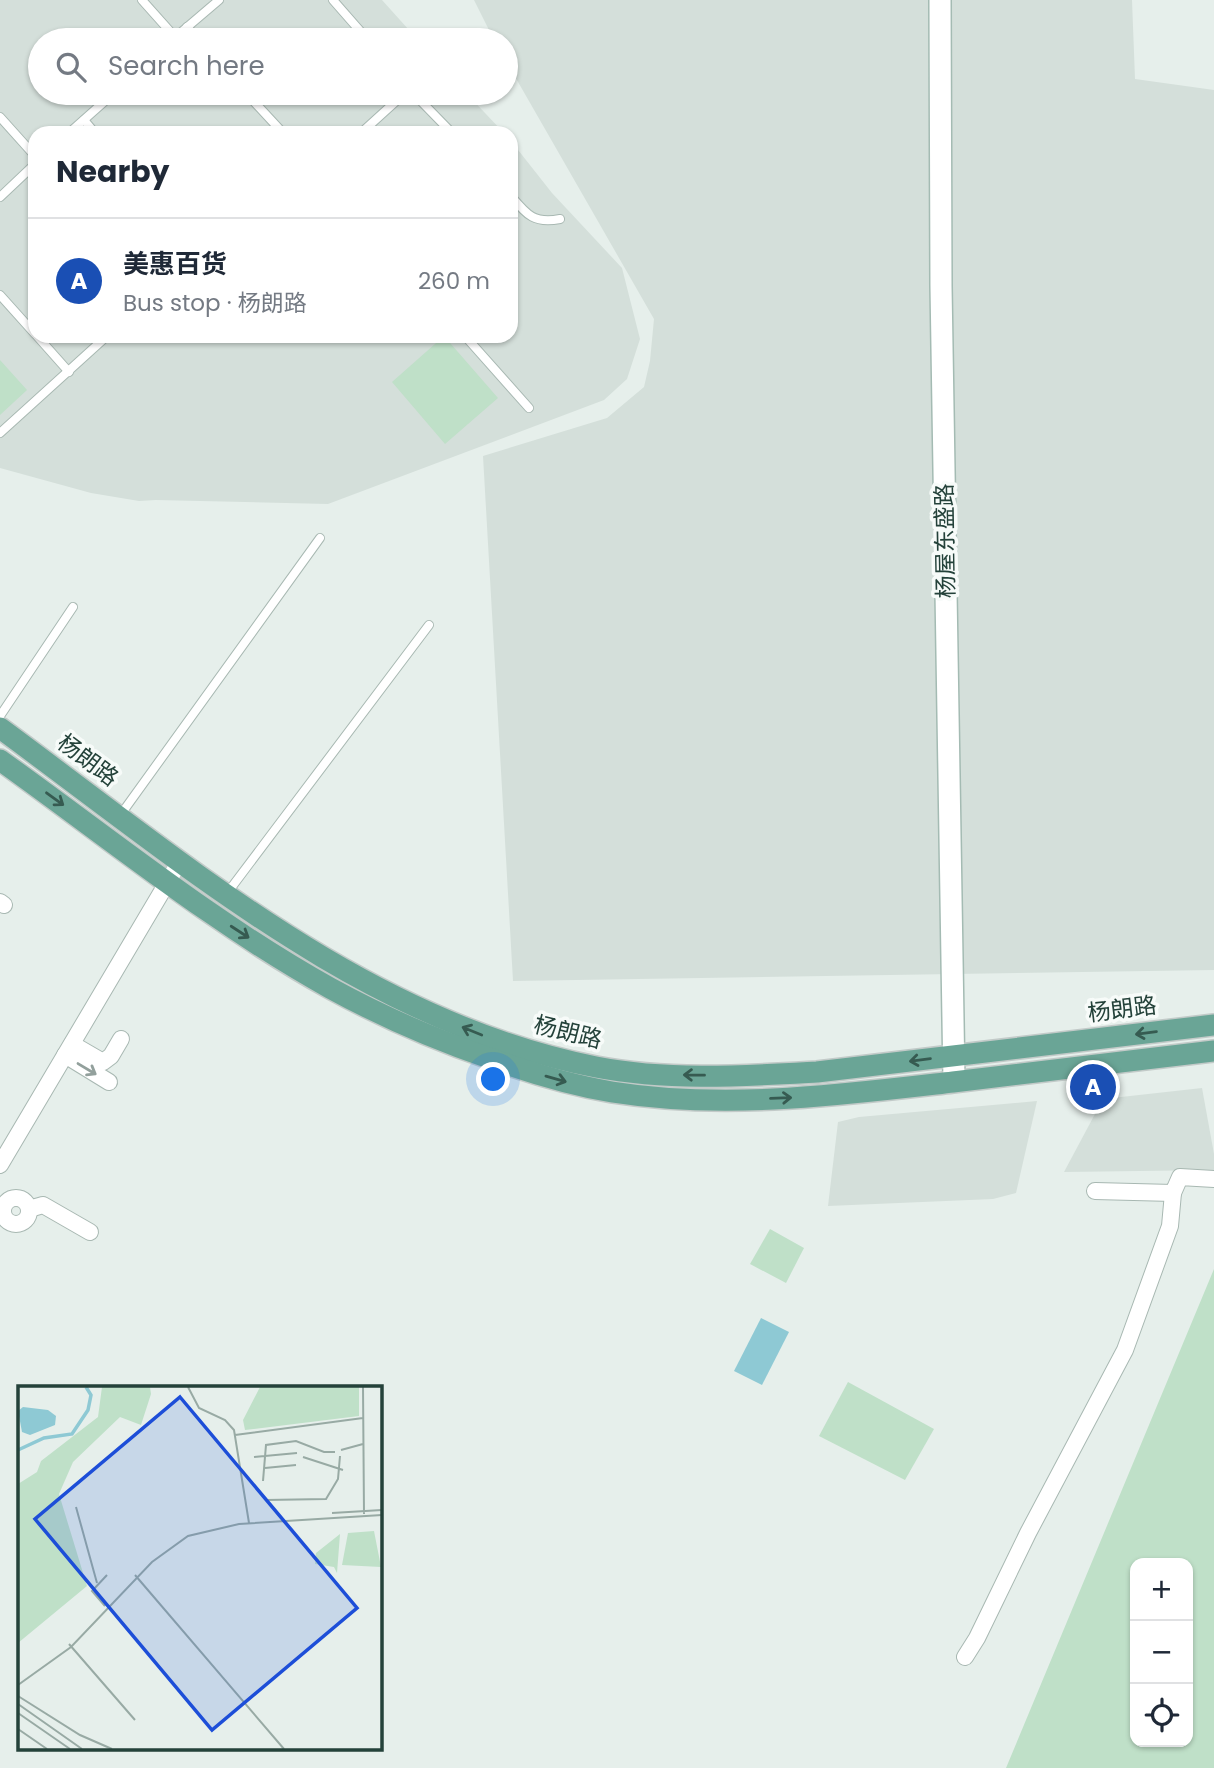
<!DOCTYPE html>
<meta charset="utf-8">
<style>
:root{--surface:#fff;--page:#f6f6f7;--text:#1f2937;--muted:#747a83;--line:#e0e1e3;--accent:#7f5249}
body{margin:0;font-family:Poppins,"Noto Sans SC",sans-serif;background:var(--page);color:var(--text)}
.controls{position:absolute;right:21px;bottom:21px;display:grid;overflow:hidden;border-radius:14px;box-shadow:0 2px 5px #0004}
.controls button{width:63px;height:63px;display:grid;place-items:center;padding:0;border:0;border-bottom:2px solid var(--line);background:var(--surface);color:var(--text);font:35px sans-serif}
.you{position:absolute;left:494px;top:1080px;width:24px;height:24px;margin:-18px;border:5px solid #fff;border-radius:50%;background:#1a73e8;box-shadow:0 0 0 10px #1a73e833}
.badge{display:grid;place-items:center;width:46px;height:46px;border-radius:50%;background:var(--accent);color:#fff;font-size:23px;font-weight:700}
.pin{position:absolute;translate:-50% -50%;border:4px solid #fff;box-shadow:0 2px 7px #0006}
.list{margin:0;padding:0;list-style:none}
h2{display:flex;justify-content:space-between;align-items:center;height:91px;margin:0;padding:0 28px;font-size:30px}
h2 small{font-size:23px;font-weight:400;color:var(--muted)}
.list li{display:grid;grid-template-columns:46px 1fr auto;gap:21px;align-items:center;box-sizing:border-box;height:126px;padding:0 28px;border-top:2px solid var(--line)}
.list b{display:block;font-size:26px;white-space:nowrap}
.list p{margin:0;font-size:23px;white-space:nowrap;color:var(--muted)}
.list em{font-size:23px;font-style:normal;color:var(--muted)}
.icon{flex:none;width:38px;height:38px;fill:none;stroke:currentColor;stroke-width:2;stroke-linecap:round;stroke-linejoin:round}
.map{position:relative;flex:none;width:1214px;height:1768px;overflow:hidden}
.search{position:absolute;background:var(--surface);box-shadow:0 2px 5px #0004;left:28px;top:28px;width:490px;height:77px;display:flex;align-items:center;gap:18px;box-sizing:border-box;padding:0 24px;border-radius:38px;color:var(--muted);font-size:26px}
.panel{position:absolute;background:var(--surface);box-shadow:0 2px 5px #0004;left:28px;top:126px;width:490px;height:217px;border-radius:21px}
.map>svg:first-child{display:block}
.built{fill:#d4dfda}
.green{fill:#bfe0c8;fill-rule:evenodd}
.water{fill:#8ec9d4}
.lines{fill:none;stroke-linecap:round;stroke-linejoin:round}
.lane-casing{stroke:#a8b8b2;stroke-width:10}
.street-casing{stroke:#a8b8b2;stroke-width:18}
.secondary-casing{stroke:#a4bbb3;stroke-width:24}
.primary-casing{stroke:#c2cac8;stroke-width:24}
.lane{stroke:#fff;stroke-width:8}
.street{stroke:#fff;stroke-width:16}
.secondary{stroke:#fff;stroke-width:21}
.primary{stroke:#6aa596;stroke-width:21}
.oneway{stroke:#365b51}
.oneway2{stroke:#92a09c}
.labels{text-anchor:middle;stroke-width:7;stroke-linejoin:round;paint-order:stroke}
.street-label{font-size:23px;fill:#24423a;stroke:#f7fbf9}
.inset-river{fill:none;stroke:#8ec9d4;stroke-width:3.5}
.inset-road{fill:none;stroke:#98aaa4;stroke-width:2}
.view{fill:#1d4ed8;fill-opacity:0.15;stroke:#1d4ed8;stroke-width:3.5}
.inset-edge{fill:none;stroke:#24423a;stroke-width:3.5}
</style>
<div class="map">
<svg width="1214" height="1768" viewBox="0 0 1214 1768">
<rect width="100%" height="100%" fill="#e6efeb"/>
<g class="built">
<polygon points="0,0 382,0 418,40 40,40 40,93 466,93 504,133 35,133 35,336 511,336 511,141 552,193 622,268 640,339 627,379 604,400 328,504 156,500 139,501 91,493 0,468"/>
<polygon points="474,0 1132,0 1135,79 1214,90 1214,970 513,981 483,456 607,418 644,387 650,361 654,319 506,61 506,40 494,40"/>
<polygon points="1202,1088 1214,1154 1214,1170 1064,1172 1103,1099"/>
<polygon points="1037,1101 1016,1193 993,1199 828,1206 838,1122 859,1117"/>
</g>
<g class="green">
<polygon points="444,336 498,398 445,444 392,382"/>
<polygon points="0,360 27,390 0,415"/>
<polygon points="770,1229 804,1248 786,1283 750,1264"/>
<path d="M1214,1269V1768H1006ZM1188,1563V1742H1135V1563Z"/>
<polygon points="848,1382 934,1429 905,1480 819,1436"/>
</g>
<polygon class="water" points="761,1318 789,1332 762,1385 734,1371"/>
<g class="lines">
<defs>
<g id="lane">
<polyline points="142,0 175,37"/>
<polyline points="333,0 368,40"/>
<polyline points="187,27 199,40"/>
<polyline points="172,40 219,0"/>
<polyline points="246,93 283,133"/>
<polyline points="413,93 452,133"/>
<polyline points="0,117 35,156"/>
<polyline points="84,120 95,133"/>
<polyline points="69,133 114,93"/>
<polyline points="361,133 405,93"/>
<path d="M511,196C527,215 534,224 560,219"/>
<polyline points="0,197 35,164"/>
<polyline points="0,295 35,334"/>
<polyline points="37,336 69,372"/>
<polyline points="465,336 529,408"/>
<polyline points="0,433 107,336"/>
<polyline points="0,716 73,607"/>
<polyline points="119,817 320,538"/>
<polyline points="228,892 429,625"/>
</g>
<g id="street">
<polyline points="0,902 4,905"/>
<polyline points="72,1044 103,1062 111,1056 121,1039"/>
<polyline points="65,1055 109,1082"/>
<polyline points="0,1165 180,861"/>
<polyline points="1095,1191 1173,1193 1180,1177 1214,1179"/>
<circle cx="16" cy="1211" r="13"/>
<polyline points="29,1209 43,1205 90,1232"/>
<polyline points="965,1657 977,1638 1028,1533 1125,1350 1170,1226 1173,1193"/>
</g>
<polyline id="secondary" points="940,0 941,286 954,1081"/>
<g id="primary">
<path d="M0,728C184,863 366,1022 596,1067C668,1081 744,1076 817,1072L1214,1025"/>
<path d="M0,760C108,837 213,923 330,988C381,1016 436,1040 492,1059C531,1073 571,1085 612,1092C725,1110 840,1095 953,1082C1040,1071 1127,1061 1214,1051"/>
</g>
</defs>
<use href="#lane" class="lane-casing"/>
<use href="#street" class="street-casing"/>
<use href="#secondary" class="secondary-casing"/>
<use href="#primary" class="primary-casing"/>
<use href="#lane" class="lane"/>
<use href="#street" class="street"/>
<use href="#secondary" class="secondary"/>
<use href="#primary" class="primary"/>
</g>
<defs><path id="oneway-shaft" d="M-6 0H5M1.5-3L5.5 0L1.5 3" fill="none" stroke-width="1.6" stroke-linecap="round" stroke-linejoin="round" transform="scale(1.75)"/></defs>
<g class="oneway">
<use href="#oneway-shaft" transform="translate(55 799) rotate(36)"/>
<use href="#oneway-shaft" transform="translate(240 932) rotate(33)"/>
<use href="#oneway-shaft" transform="translate(472 1031) rotate(-158)"/>
<use href="#oneway-shaft" transform="translate(1146 1033) rotate(173)"/>
<use href="#oneway-shaft" transform="translate(920 1060) rotate(173)"/>
<use href="#oneway-shaft" transform="translate(694 1075) rotate(-179)"/>
<use href="#oneway-shaft" transform="translate(556 1079) rotate(16)"/>
<use href="#oneway-shaft" transform="translate(781 1098) rotate(-2)"/>
</g>
<use class="oneway2" href="#oneway-shaft" transform="translate(87 1069) rotate(31)"/>
<g class="labels">
<g class="street-label">
<text transform="translate(945 541) rotate(-91)" y="8">杨屋东盛路</text>
<text transform="translate(88 760) rotate(37)" y="8">杨朗路</text>
<text transform="translate(1122 1009) rotate(-7)" y="8">杨朗路</text>
<text transform="translate(568 1032) rotate(14)" y="8">杨朗路</text>
</g>
</g>
<g transform="translate(18 1386)">
<rect width="364" height="364" fill="#e6efeb"/>
<path d="M84,1H132L133,8L123,39L102,31L55,76L41,108L69,200L0,257V98L19,86L23,75L80,31ZM242,1H341V30L227,44L225,34ZM356,145L363,181L324,179L330,147ZM322,148L319,187L316,181L297,178L298,167Z" fill="#bfe0c8"/>
<path d="M5,21L30,24L38,30L37,39L12,49L4,46L0,25Z" fill="#8ec9d4"/>
<path class="inset-river" d="M0,64L26,52L54,48L70,24L73,9L68,1"/>
<path class="inset-road" d="M170,1L181,22L207,34L216,44L231,137M345,1L346,128M217,49L345,32M323,64L345,58M236,71L279,67M285,71L325,84M247,82L278,79M245,95L248,59L278,55L306,66H317M248,114L308,113L320,93L322,70M58,121L79,197M314,127L364,124M117,189L266,363M87,220L74,205L89,189M51,258L117,334M0,299L53,261L134,176L170,150L221,138L364,129M0,310L62,349L94,363M0,318L64,363M0,327L52,363M0,343L29,363"/>
<path class="view" d="M162,11L339,222L194,344L17,133Z"/>
<rect width="364" height="364" class="inset-edge"/>
</g>
</svg>
<div class="controls">
<button>+</button>
<button>−</button>
<button><svg class="icon" aria-label="locate" viewBox="0 0 24 24"><circle cx="12" cy="12" r="6"/><path d="M12 2v4M12 18v4M2 12h4M18 12h4"/></svg></button>
</div>
<div class="you"></div>
<div class="pin badge" style="left:1093px;top:1087px;background:#1a4fb4">A</div>
<div class="search"><svg class="icon" aria-label="search" viewBox="0 0 24 24"><circle cx="10" cy="10" r="6"/><path d="M15 15l6 6"/></svg>Search here</div>
<section class="panel">
<h2>Nearby<small></small></h2>
<ul class="list">
<li><span class="badge" style="background:#1a4fb4">A</span><div><b>美惠百货</b><p>Bus stop · 杨朗路</p></div><em>260 m</em></li>
</ul>
</section>
</div>
